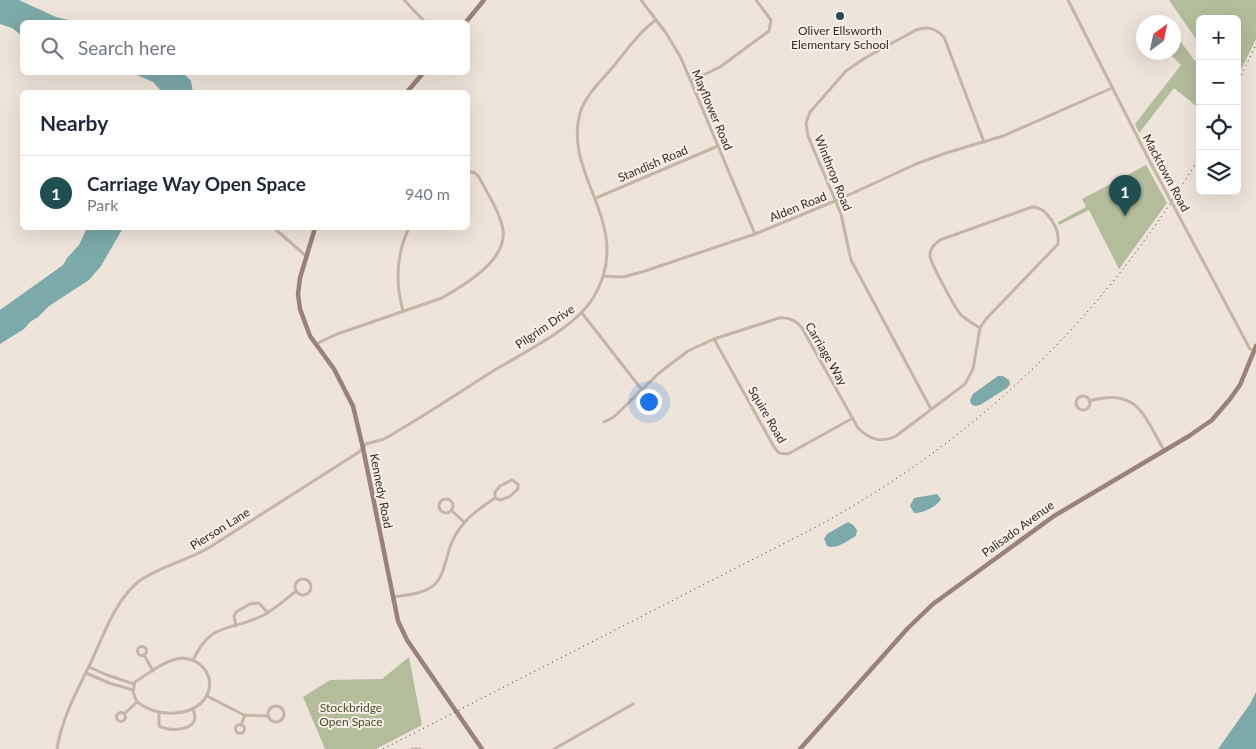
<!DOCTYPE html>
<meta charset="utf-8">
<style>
:root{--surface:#fff;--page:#f6f6f7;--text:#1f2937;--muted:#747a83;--line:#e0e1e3;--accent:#204f51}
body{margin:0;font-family:Lato,sans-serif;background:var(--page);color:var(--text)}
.controls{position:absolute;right:15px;top:15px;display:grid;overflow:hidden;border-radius:8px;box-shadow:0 5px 20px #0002}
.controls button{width:45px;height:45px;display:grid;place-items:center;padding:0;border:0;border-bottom:1px solid var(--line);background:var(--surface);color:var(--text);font:25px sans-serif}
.compass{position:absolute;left:1136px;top:15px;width:45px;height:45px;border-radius:50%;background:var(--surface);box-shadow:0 5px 20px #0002;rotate:33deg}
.you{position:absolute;left:648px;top:401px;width:18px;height:18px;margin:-12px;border:4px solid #fff;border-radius:50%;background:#1a73e8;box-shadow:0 0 0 8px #1a73e833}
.badge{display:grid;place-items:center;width:32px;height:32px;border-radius:50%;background:var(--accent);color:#fff;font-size:16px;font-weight:700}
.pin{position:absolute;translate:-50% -41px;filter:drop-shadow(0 1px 2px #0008)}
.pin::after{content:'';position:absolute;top:26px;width:18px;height:15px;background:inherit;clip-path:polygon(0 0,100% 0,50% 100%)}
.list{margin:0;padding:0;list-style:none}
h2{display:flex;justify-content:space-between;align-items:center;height:65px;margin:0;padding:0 20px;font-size:21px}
h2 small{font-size:16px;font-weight:400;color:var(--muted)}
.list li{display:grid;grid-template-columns:32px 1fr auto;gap:15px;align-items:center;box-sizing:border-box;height:75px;padding:0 20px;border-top:1px solid var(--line)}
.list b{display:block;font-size:19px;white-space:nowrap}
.list p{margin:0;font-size:16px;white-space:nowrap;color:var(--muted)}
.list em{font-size:16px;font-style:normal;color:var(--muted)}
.icon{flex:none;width:28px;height:28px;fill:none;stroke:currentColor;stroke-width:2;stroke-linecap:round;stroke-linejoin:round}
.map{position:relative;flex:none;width:1256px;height:749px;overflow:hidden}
.search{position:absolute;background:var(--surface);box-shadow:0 5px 20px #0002;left:20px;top:20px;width:450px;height:55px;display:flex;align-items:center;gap:12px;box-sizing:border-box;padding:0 18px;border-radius:8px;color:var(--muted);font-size:19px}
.panel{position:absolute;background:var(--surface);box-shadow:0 5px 20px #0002;left:20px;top:90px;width:450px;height:140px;border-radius:8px}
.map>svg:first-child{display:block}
.green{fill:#b3bc9b}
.water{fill:#7ca9a9}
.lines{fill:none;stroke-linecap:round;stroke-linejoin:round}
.street{stroke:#c6b4a7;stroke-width:3}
.secondary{stroke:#998379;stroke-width:4.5}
.rail{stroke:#332a27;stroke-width:1;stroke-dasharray:1 4;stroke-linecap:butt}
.poi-dot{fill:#204f51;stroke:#f7efe6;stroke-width:2}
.labels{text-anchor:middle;stroke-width:4;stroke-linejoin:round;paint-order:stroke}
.poi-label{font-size:12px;fill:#332a27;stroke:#f7efe6}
.street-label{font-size:12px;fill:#332a27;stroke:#f7efe6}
.park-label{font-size:12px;fill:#444f2d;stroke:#f7efe6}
</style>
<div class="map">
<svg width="1256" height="749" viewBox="0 0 1256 749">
<rect width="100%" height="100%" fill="#efe4da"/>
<g class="green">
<polygon points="1169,0 1256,0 1256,39 1237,78 1237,19 1200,19 1200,45"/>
<polygon points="1178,38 1195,61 1200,55 1200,109 1174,88 1139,133 1135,124 1181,65 1169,53 1174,52 1174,43"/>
<polygon points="1146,165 1167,203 1119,269 1089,210 1059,225 1058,222 1086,207 1082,199"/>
<polygon points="409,657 422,725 376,749 325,749 303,697 330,680 382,679"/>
</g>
<g class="water">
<polygon points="0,0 19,0 56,17 77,22 22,22 22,36 12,28 0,24"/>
<polygon points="132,73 183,73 191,81 193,92 162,92 153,82"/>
<polygon points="87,228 123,228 101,266 89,280 49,306 38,317 30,322 24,329 0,344 0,310 63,265 67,258 79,245"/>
<polygon points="998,376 1003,376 1009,380 1010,384 1007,388 980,405 975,406 971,404 970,400 973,394"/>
<path d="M937,494L941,499C937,507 923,513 914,513L910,506L914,498Z"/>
<path d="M848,522L853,525L857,530L856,536C848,540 837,550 827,546L824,539L827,534Z"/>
<polygon points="1256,692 1256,749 1218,749 1250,704"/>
</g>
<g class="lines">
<g class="street">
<polyline points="404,0 425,22"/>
<polyline points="641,0 666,33 681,58 755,234"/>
<polyline points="1068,0 1148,158 1250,349 1254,351"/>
<polyline points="691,81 720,67 769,31 771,20 756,0"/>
<polyline points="596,198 718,146"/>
<path d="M1032,207C1047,207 1060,229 1058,244L986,319L980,328C973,324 967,320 961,315C955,308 931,264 930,256C929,249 935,244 940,240Z"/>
<polyline points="274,228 306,256"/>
<polyline points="603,276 623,277 642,272 755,234 840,199 916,164 946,153 1003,136 1112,88"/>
<path d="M403,311C395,282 396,255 409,228"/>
<polyline points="582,313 642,390"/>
<polyline points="714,339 774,447 779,453 788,454 853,418"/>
<path d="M316,344L337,334L442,298C464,285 507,261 503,230C500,212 487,193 479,177L475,173L468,171"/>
<circle cx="1083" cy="403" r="7"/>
<path d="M1089,401C1137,387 1143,414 1164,450"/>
<path d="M931,409L851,260L841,214L808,136L806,123L810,112L846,71L865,58L916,30C928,26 935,28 944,37L984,142"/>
<path d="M604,422L614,417L659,373L688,351L714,339L779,318C789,317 796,320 802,328L858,428C870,440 881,443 896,436L965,384L973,369L980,328"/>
<circle cx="446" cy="506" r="7"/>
<polyline points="451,510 464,522"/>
<circle cx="303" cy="587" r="8"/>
<path d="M393,597C405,595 424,594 434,585C445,575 446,555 452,542C461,521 477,510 495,498L500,500L509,497L518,489V484L512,480L500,486L495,492V498"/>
<polyline points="236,626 234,616 236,612 250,604 259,603 268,613"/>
<circle cx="142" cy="651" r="4.5"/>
<polyline points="144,655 153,671"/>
<path d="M182,658C220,661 220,711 174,713C161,714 148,710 137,702L133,692L135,682C149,673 165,660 182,658Z"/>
<path d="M193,660C212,621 228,632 262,616C274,610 285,600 296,591"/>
<polyline points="89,667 107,675 134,684"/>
<polyline points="86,673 109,683 133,690"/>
<polyline points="207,696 244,715 268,716"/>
<circle cx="276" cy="714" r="8"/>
<path d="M159,712V726C171,733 203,730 193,710"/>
<circle cx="121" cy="717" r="4.5"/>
<polyline points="124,714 137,702"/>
<circle cx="240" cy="729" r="4.5"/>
<polyline points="241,725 245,715"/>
<path d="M57,749C62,717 78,689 92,660C104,634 115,601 138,582C160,566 187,561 210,547L359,452L366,444L384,439C421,418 457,394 493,371C523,353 575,328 593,298C637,227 562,176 580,113C585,96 601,81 613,67C626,51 639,32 656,20"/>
<polyline points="412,749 420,749"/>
<polyline points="554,749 633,704"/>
</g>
<g class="secondary">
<polyline points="466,22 484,0"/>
<polyline points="407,92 424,72"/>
<polyline points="315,228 300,278 298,294 300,309 310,336 334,369 353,406 363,448 398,621 407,640 482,749"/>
<polyline points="800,749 908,628 933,604 1054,516 1189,436 1212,420 1230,399 1240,385 1256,346"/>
</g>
<g class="rail">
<polyline points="1237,84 1256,45"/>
<path d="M383,749L816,527C978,439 1106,315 1200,156"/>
</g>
</g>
<circle class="poi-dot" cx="840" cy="16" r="5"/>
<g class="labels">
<g class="poi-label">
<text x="840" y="35">Oliver Ellsworth<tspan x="840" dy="14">Elementary School</tspan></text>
</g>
<g class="street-label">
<text transform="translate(712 110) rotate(67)" y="4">Mayflower Road</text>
<text transform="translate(653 164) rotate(-23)" y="4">Standish Road</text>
<text transform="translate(833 173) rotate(68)" y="4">Winthrop Road</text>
<text transform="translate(1166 173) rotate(62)" y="4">Macktown Road</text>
<text transform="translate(798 207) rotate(-22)" y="4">Alden Road</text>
<text transform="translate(545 327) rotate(-34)" y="4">Pilgrim Drive</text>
<text transform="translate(826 354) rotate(60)" y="4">Carriage Way</text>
<text transform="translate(767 415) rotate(60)" y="4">Squire Road</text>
<text transform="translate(381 491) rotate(79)" y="4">Kennedy Road</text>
<text transform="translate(220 529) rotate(-32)" y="4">Pierson Lane</text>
<text transform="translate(1018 529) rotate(-36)" y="4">Palisado Avenue</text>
</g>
<g class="park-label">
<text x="351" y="712">Stockbridge<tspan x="351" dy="14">Open Space</tspan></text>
</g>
</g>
</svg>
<div class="controls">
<button>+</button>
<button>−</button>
<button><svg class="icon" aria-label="locate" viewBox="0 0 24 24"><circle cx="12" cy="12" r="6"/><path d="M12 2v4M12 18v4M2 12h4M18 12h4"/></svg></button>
<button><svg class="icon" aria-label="layers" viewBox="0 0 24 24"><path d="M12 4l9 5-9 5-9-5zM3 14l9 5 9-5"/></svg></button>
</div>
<svg class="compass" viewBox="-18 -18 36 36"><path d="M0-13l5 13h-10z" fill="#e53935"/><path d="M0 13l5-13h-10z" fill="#747a83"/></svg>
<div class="you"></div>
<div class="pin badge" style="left:1125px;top:216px">1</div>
<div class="search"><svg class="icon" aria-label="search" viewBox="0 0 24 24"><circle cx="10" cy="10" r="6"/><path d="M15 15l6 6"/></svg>Search here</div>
<section class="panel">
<h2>Nearby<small></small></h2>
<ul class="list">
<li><span class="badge">1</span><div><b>Carriage Way Open Space</b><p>Park</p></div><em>940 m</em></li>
</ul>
</section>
</div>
